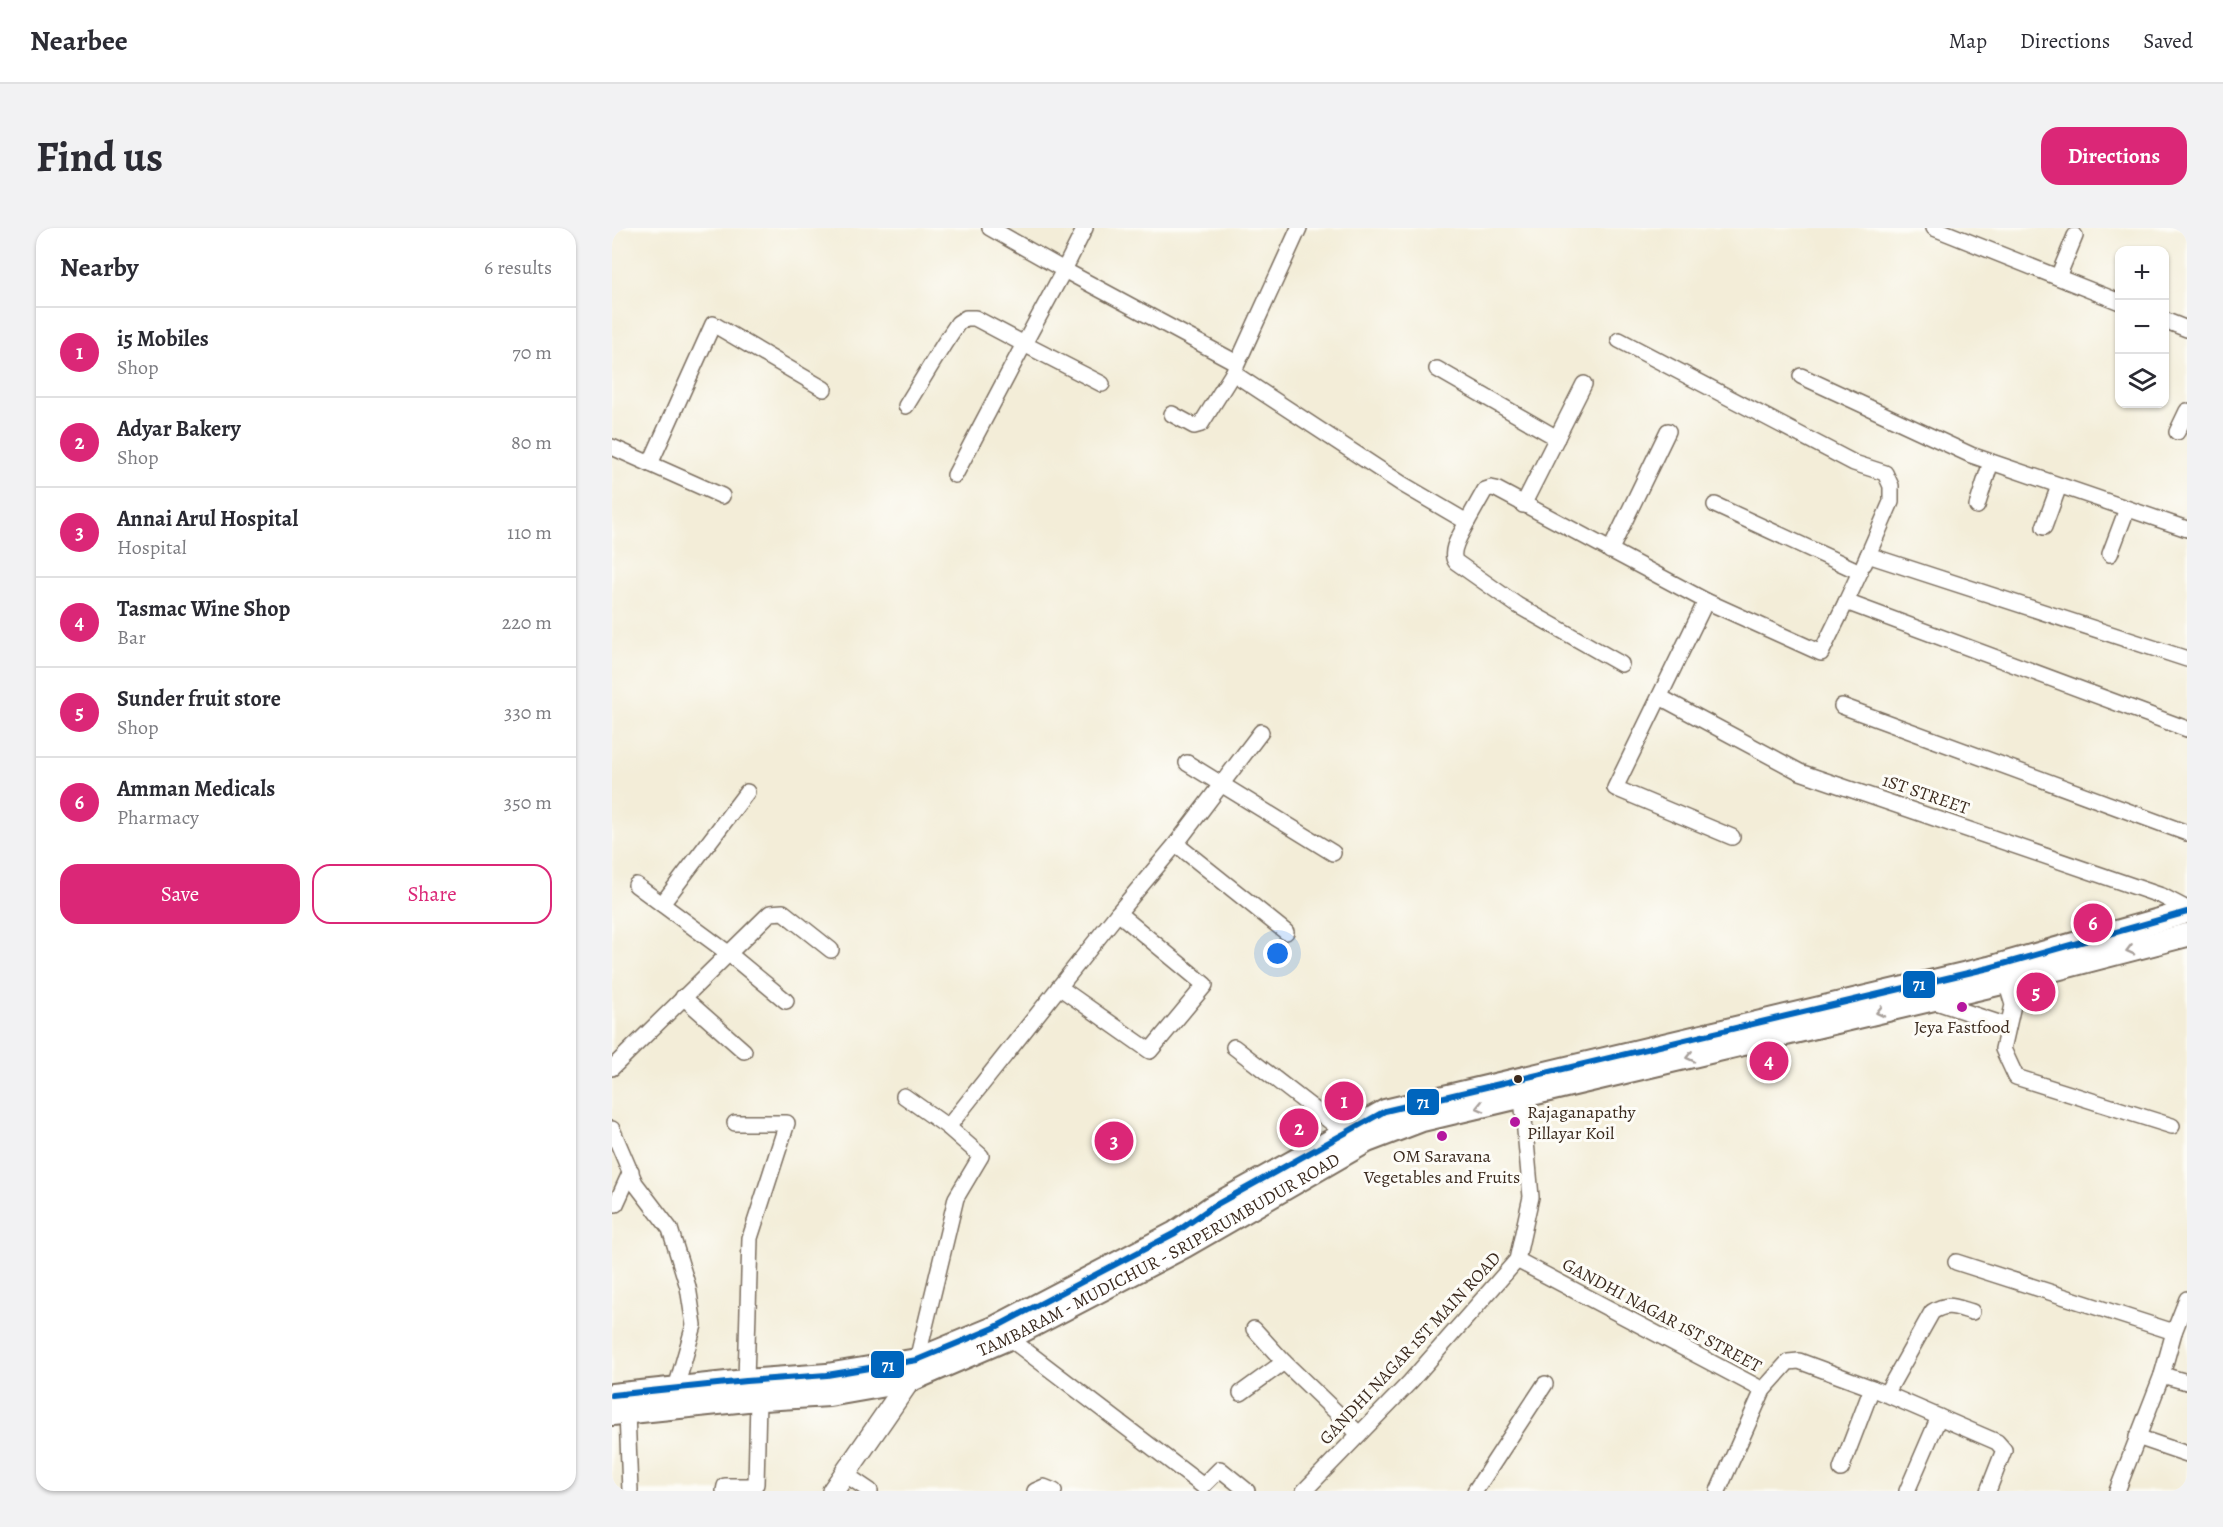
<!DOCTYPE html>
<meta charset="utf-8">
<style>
:root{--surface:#fff;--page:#f2f2f3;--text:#2b2b33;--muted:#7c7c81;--line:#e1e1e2;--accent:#db2777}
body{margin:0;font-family:Alegreya,serif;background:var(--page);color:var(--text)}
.controls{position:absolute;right:18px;top:18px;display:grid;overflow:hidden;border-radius:12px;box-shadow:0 2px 4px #0004}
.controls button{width:54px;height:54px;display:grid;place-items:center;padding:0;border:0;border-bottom:2px solid var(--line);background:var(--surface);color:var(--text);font:30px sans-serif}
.you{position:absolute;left:666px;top:726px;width:21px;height:21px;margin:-15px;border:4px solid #fff;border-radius:50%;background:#1a73e8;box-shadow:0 0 0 9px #1a73e833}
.badge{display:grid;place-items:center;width:39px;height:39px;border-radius:50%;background:var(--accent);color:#fff;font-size:20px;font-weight:700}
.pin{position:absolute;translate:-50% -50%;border:3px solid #fff;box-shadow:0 2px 6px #0006}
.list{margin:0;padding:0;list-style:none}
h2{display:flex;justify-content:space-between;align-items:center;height:78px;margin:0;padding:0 24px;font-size:26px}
h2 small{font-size:20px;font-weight:400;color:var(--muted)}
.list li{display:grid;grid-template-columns:39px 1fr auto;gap:18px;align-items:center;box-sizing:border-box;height:90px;padding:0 24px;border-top:2px solid var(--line)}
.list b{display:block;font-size:22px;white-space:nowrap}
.list p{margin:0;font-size:20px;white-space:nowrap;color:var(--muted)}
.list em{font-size:20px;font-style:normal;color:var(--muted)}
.actions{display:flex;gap:12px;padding:18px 24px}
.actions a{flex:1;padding:14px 0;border:2px solid var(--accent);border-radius:18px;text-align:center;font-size:21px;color:var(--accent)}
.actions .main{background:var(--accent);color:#fff}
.icon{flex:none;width:33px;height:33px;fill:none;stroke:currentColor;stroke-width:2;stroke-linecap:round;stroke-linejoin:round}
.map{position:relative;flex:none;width:1575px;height:1263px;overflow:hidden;border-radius:18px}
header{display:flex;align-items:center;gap:36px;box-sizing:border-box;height:84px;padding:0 30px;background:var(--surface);border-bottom:2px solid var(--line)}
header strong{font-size:28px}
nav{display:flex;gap:33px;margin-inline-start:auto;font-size:21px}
.intro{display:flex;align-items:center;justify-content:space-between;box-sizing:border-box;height:144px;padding:0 36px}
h1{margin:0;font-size:42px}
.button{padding:15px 27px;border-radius:18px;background:var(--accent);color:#fff;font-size:21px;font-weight:700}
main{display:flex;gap:36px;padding:0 36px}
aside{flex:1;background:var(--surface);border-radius:18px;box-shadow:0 2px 4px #0004}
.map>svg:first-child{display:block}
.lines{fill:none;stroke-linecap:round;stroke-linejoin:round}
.street-casing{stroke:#7b6e5f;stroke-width:18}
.secondary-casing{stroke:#7b6e5f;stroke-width:24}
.primary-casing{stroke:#7b6e5f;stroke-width:26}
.street{stroke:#fff;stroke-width:15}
.secondary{stroke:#fff;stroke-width:21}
.primary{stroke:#fff;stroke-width:22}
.bus-1-casing{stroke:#fdfcf7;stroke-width:10}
.bus-1{stroke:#0065bd;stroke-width:6}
.oneway{stroke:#a79f9a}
.poi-dot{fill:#b5179e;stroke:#fdfcf7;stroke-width:2}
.bus-dot{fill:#3b2a1e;stroke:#fdfcf7;stroke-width:2}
.labels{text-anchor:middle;stroke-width:6;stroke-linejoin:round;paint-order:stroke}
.street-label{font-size:18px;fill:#3b2a1e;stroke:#fdfcf7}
.poi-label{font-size:18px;fill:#3b2a1e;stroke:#fdfcf7}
.line-badge{stroke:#fdfcf7;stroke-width:2}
.badge-label{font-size:16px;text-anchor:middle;font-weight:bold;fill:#fff}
</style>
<header>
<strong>Nearbee</strong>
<nav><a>Map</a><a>Directions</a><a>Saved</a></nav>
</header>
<div class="intro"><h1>Find us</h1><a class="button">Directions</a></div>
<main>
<aside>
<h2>Nearby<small>6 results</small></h2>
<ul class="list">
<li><span class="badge">1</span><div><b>i5 Mobiles</b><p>Shop</p></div><em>70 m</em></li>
<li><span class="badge">2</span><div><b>Adyar Bakery</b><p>Shop</p></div><em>80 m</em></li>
<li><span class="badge">3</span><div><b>Annai Arul Hospital</b><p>Hospital</p></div><em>110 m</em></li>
<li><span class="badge">4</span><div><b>Tasmac Wine Shop</b><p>Bar</p></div><em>220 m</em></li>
<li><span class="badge">5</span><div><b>Sunder fruit store</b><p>Shop</p></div><em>330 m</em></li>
<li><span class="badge">6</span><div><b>Amman Medicals</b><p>Pharmacy</p></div><em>350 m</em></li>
</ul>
<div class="actions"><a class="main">Save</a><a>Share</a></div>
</aside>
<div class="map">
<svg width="1575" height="1263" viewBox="0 0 1575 1263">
<rect width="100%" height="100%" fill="#fdfcf7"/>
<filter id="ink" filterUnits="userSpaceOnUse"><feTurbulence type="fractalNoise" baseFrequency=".0167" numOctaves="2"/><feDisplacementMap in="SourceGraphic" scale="12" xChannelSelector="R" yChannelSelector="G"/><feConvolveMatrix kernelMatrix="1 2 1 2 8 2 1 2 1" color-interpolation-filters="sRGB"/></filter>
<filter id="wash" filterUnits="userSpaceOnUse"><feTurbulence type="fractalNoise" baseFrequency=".008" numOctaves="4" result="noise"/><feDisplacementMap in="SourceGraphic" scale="24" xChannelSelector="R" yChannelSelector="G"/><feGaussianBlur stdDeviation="1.35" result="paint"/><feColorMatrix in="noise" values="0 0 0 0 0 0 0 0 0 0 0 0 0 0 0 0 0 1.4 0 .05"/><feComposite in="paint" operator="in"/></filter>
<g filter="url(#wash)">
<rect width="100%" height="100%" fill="#f3edd8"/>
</g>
<g filter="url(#ink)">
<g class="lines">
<defs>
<g id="street">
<polyline points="378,0 452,42 412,116 490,156"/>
<polyline points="473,0 452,42 625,135"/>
<polyline points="1322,0 1508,74"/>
<polyline points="1446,49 1463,8"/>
<polyline points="1552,92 1575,101"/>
<polyline points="1007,112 1242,235 1273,245 1279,258 1279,274 1256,327"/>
<polyline points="825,141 945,210"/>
<polyline points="621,145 790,256 855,294 873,262 879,260 884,261 1094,373 1209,425 1234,374"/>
<polyline points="1189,148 1359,227 1575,301"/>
<polyline points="294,178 332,116 346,95 354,90 363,90 412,116 343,247"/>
<polyline points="560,186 582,198 589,196 621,145 687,0"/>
<polyline points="1565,204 1575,183"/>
<polyline points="0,219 110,268"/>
<polyline points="38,236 101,96 212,161"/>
<polyline points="911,277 972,156"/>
<polyline points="1103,277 1248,344 1234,374 1575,501"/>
<polyline points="1365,278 1379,234"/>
<path d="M855,294C850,305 836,323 844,334L905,377L1009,436"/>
<polyline points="1432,299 1447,258"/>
<polyline points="998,323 1056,203"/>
<polyline points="1498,326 1515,281"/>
<polyline points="1252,336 1256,327 1575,431"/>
<polyline points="1094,373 1003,560 1120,609"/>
<polyline points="1048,469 1188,544 1550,668 1575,681"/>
<polyline points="1230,478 1575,605"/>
<polyline points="575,535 721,625"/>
<polyline points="564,616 674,704"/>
<polyline points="24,657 116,725 174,773"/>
<polyline points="50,676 135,564"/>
<polyline points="1394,754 1401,777 1391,821 1404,849 1560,898"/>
<polyline points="447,759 538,823 593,757 506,685"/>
<polyline points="71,769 132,823"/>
<polyline points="1321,773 1396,798"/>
<polyline points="622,819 733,905"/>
<polyline points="0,840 158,685 171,684 219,722"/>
<polyline points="292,868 336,899 369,928 344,970 305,1132"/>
<polyline points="123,895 175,895 138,1010 134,1153"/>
<polyline points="336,899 506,685 564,616 649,504"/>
<polyline points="0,901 23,955 58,1001 76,1059 82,1097 62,1167"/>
<polyline points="0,975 4,976 19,943"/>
<polyline points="905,1032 1151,1162"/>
<polyline points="1344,1034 1562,1104"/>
<polyline points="642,1101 672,1134"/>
<polyline points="397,1110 591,1258 608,1241 635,1263"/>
<polyline points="1550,1147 1575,1154"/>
<polyline points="629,1165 672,1134 747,1206"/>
<path d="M1274,1166L1320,1084C1336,1074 1343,1079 1360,1084"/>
<polyline points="15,1184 18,1263"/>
<polyline points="1525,1209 1575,1226"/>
<polyline points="1229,1241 1260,1160"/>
<polyline points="233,1246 258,1263"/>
<polyline points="112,1263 113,1258 142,1258 144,1256 146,1172"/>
<polyline points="423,1263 432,1259 442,1263"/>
<polyline points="692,1263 798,1154 905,1032 919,969 910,869 907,860"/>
<polyline points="863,1263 933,1156"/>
<polyline points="1106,1263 1151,1162 1176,1134 1187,1133 1260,1160 1385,1214 1392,1222 1376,1263"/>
<polyline points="1295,1263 1327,1189"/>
<polyline points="1505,1263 1550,1147 1562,1104 1575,1071"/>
</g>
<polyline id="secondary" points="221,1263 297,1153 301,1141"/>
<g id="primary">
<polyline points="0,1167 134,1153 215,1147 305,1132 382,1100 563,1005 600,979 773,883 1377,740 1575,684"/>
<path id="s1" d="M0,1186L135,1172L217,1167L297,1153L397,1110L573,1018L755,913L810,892L1394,754L1575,707"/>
</g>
</defs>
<use href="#street" class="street-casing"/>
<use href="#secondary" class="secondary-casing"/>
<use href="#primary" class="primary-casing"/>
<use href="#street" class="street"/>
<use href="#secondary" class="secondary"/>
<use href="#primary" class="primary"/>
<defs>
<polyline id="bus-1" points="0,1167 134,1153 215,1147 305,1132 382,1100 563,1005 600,979 773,883 1377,740 1575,684"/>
</defs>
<use href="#bus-1" class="bus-1-casing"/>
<use href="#bus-1" class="bus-1"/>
</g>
<defs><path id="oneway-chevron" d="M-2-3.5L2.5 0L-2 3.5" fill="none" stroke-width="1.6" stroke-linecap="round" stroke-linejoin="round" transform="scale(1.5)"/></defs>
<g class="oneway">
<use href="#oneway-chevron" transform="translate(1518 722) rotate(166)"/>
<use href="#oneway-chevron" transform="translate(1268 784) rotate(167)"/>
<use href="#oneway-chevron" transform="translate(1078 829) rotate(167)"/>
<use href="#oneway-chevron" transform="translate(868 879) rotate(167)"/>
</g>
</g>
<g class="poi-dot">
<circle cx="1350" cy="779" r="6"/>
<circle cx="903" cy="894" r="6"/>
<circle cx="830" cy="908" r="6"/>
</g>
<circle class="bus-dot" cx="906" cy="851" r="5"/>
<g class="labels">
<g class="street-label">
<text transform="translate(1314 566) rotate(19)" y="6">1ST STREET</text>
<text dy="6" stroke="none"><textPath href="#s1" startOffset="579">TAMBARAM - MUDICHUR - SRIPERUMBUDUR ROAD</textPath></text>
<text transform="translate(1050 1087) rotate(28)" y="6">GANDHI NAGAR 1ST STREET</text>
<text transform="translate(798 1120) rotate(-47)" y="6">GANDHI NAGAR 1ST MAIN ROAD</text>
</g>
<g class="poi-label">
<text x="1350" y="805">Jeya Fastfood</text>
<text x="915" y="890" text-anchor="start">Rajaganapathy<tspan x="915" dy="21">Pillayar Koil</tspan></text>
<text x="830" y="934">OM Saravana<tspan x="830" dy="21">Vegetables and Fruits</tspan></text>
</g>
</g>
<g class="line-badge">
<rect x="1290" y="742" width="34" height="29" rx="6" fill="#0065bd"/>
<rect x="794" y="860" width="34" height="28" rx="6" fill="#0065bd"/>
<rect x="258" y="1122" width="35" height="29" rx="6" fill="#0065bd"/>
</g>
<g class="badge-label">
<text x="1307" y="762">71</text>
<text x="811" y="880">71</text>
<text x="276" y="1143">71</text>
</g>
</svg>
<div class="controls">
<button>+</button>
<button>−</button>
<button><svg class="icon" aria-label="layers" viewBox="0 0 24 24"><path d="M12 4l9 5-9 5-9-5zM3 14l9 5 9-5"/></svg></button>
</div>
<div class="you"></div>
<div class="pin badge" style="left:732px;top:873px">1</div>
<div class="pin badge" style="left:687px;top:900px">2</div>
<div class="pin badge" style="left:502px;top:913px">3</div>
<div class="pin badge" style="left:1157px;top:833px">4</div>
<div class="pin badge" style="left:1424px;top:764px">5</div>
<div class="pin badge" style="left:1481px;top:695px">6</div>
</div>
</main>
